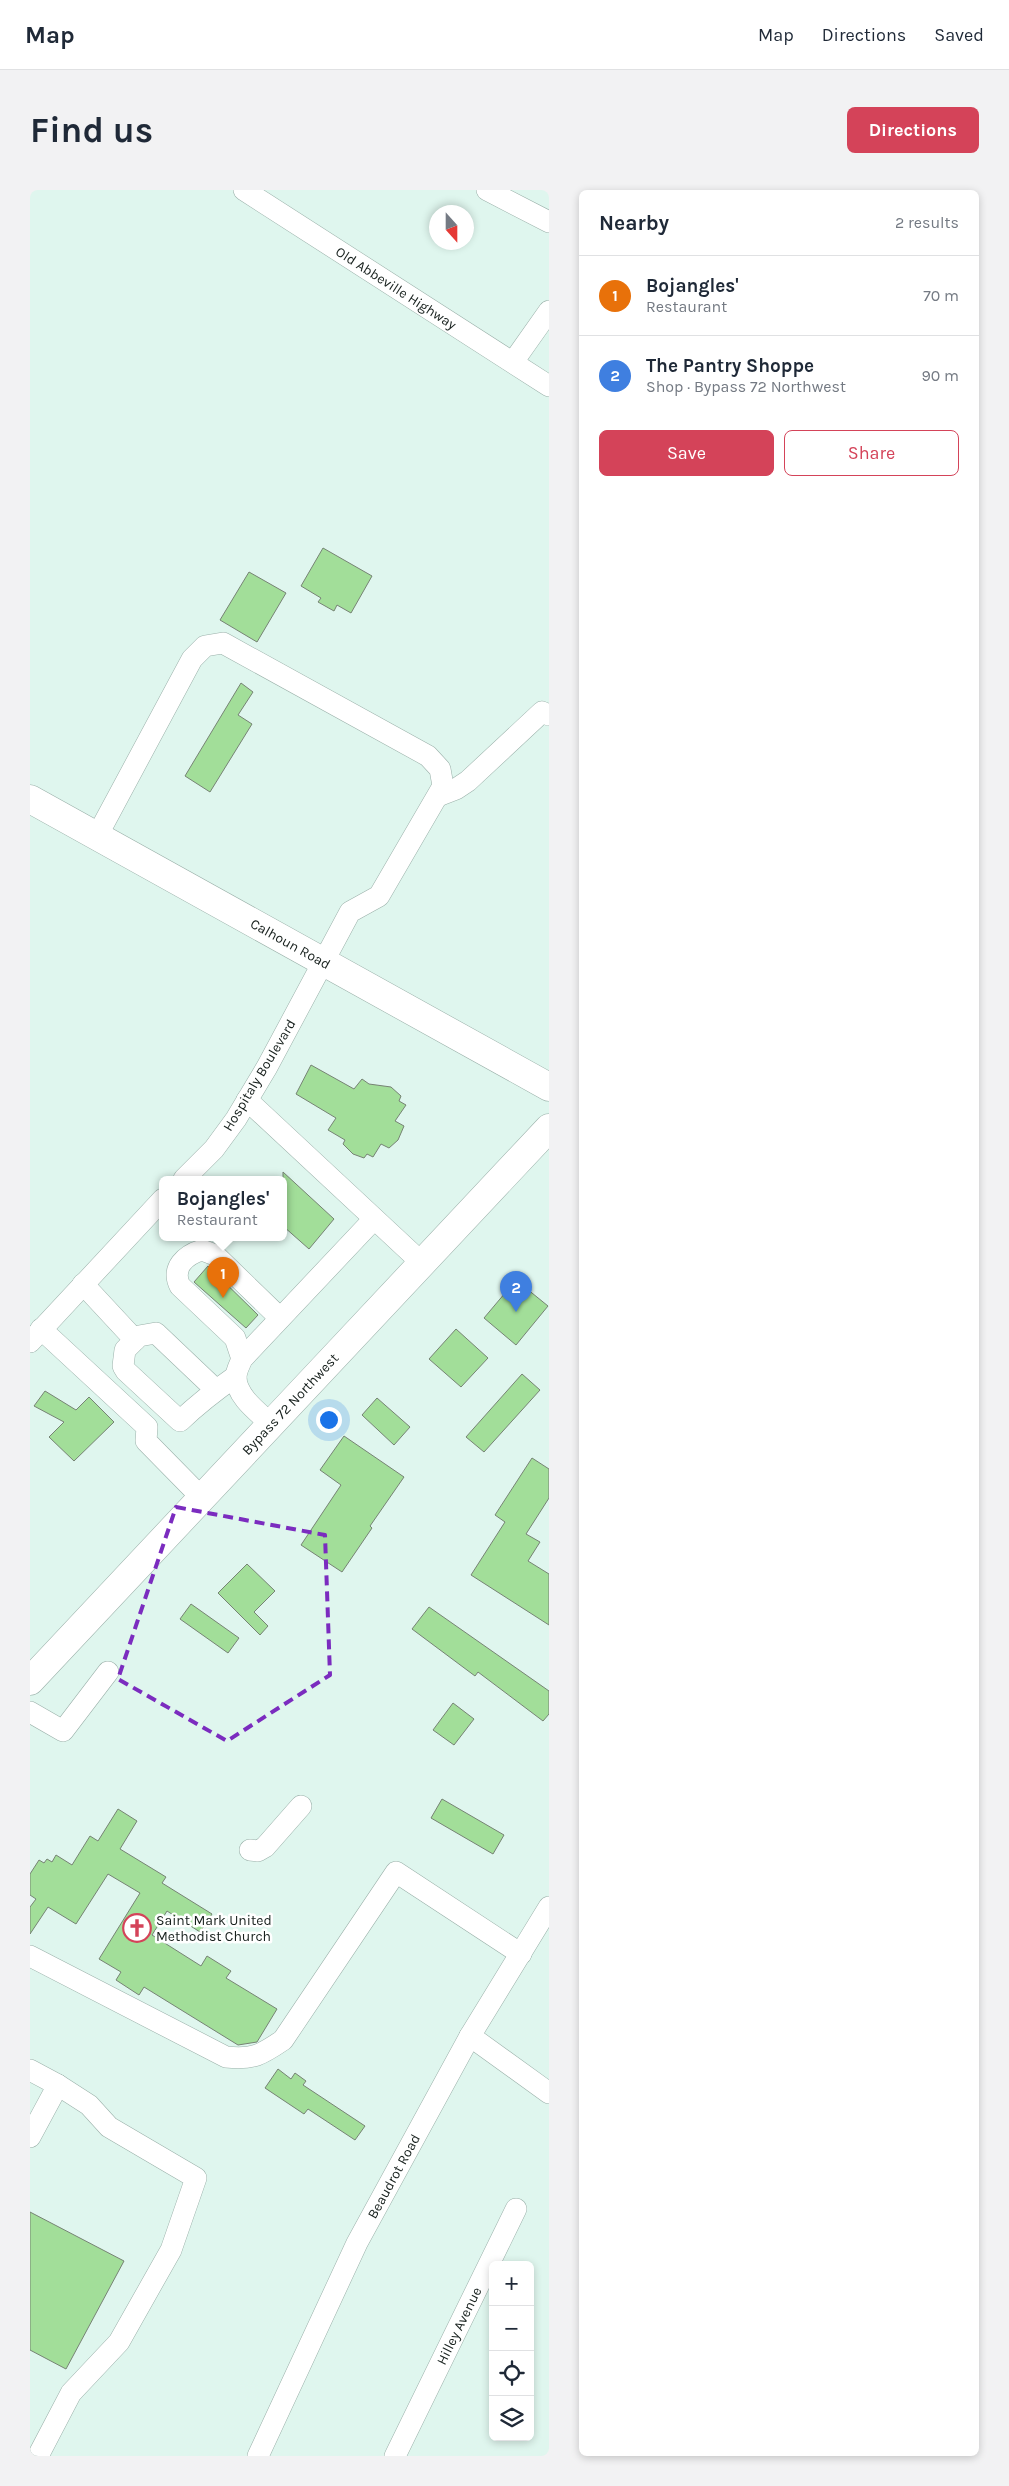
<!DOCTYPE html>
<meta charset="utf-8">
<style>
:root{--surface:#fff;--page:#f2f2f3;--text:#1f2937;--muted:#747a83;--line:#e0e1e3;--accent:#d44359}
body{margin:0;font-family:Karla,sans-serif;background:var(--page);color:var(--text)}
.controls{position:absolute;right:15px;bottom:15px;display:grid;overflow:hidden;border-radius:8px;box-shadow:0 2px 8px #0003}
.controls button{width:45px;height:45px;display:grid;place-items:center;padding:0;border:0;border-bottom:1px solid var(--line);background:var(--surface);color:var(--text);font:25px sans-serif}
.compass{position:absolute;left:399px;top:15px;width:45px;height:45px;border-radius:50%;background:var(--surface);box-shadow:0 2px 8px #0003;rotate:159deg}
.you{position:absolute;left:298px;top:1229px;width:18px;height:18px;margin:-12px;border:4px solid #fff;border-radius:50%;background:#1a73e8;box-shadow:0 0 0 8px #1a73e833}
.badge{display:grid;place-items:center;width:32px;height:32px;border-radius:50%;background:var(--accent);color:#fff;font-size:16px;font-weight:700}
.pin{position:absolute;translate:-50% -41px;filter:drop-shadow(0 1px 2px #0008)}
.pin::after{content:'';position:absolute;top:26px;width:18px;height:15px;background:inherit;clip-path:polygon(0 0,100% 0,50% 100%)}
.popup{position:absolute;left:129px;top:986px;width:128px;height:65px;box-sizing:border-box;display:grid;place-content:center;border-radius:8px;background:var(--surface);filter:drop-shadow(0 1px 4px #0005);font-size:16px;white-space:nowrap;color:var(--muted)}
.popup b{font-size:19px;color:var(--text)}
.popup::after{content:'';position:absolute;left:50%;top:100%;margin-left:-10px;border:10px solid transparent;border-top-color:var(--surface)}
.list{margin:0;padding:0;list-style:none}
h2{display:flex;justify-content:space-between;align-items:center;height:65px;margin:0;padding:0 20px;font-size:21px}
h2 small{font-size:16px;font-weight:400;color:var(--muted)}
.list li{display:grid;grid-template-columns:32px 1fr auto;gap:15px;align-items:center;box-sizing:border-box;height:80px;padding:0 20px;border-top:1px solid var(--line)}
.list b{display:block;font-size:19px;white-space:nowrap}
.list p{margin:0;font-size:16px;white-space:nowrap;color:var(--muted)}
.list em{font-size:16px;font-style:normal;color:var(--muted)}
.actions{display:flex;gap:10px;padding:15px 20px}
.actions a{flex:1;padding:11px 0;border:1px solid var(--accent);border-radius:8px;text-align:center;font-size:18px;color:var(--accent)}
.actions .main{background:var(--accent);color:#fff}
.icon{flex:none;width:28px;height:28px;fill:none;stroke:currentColor;stroke-width:2;stroke-linecap:round;stroke-linejoin:round}
.map{position:relative;flex:none;width:519px;height:2266px;overflow:hidden;border-radius:8px}
header{display:flex;align-items:center;gap:30px;box-sizing:border-box;height:70px;padding:0 25px;background:var(--surface);border-bottom:1px solid var(--line)}
header strong{font-size:24px}
nav{display:flex;gap:28px;margin-inline-start:auto;font-size:18px}
.intro{display:flex;align-items:center;justify-content:space-between;box-sizing:border-box;height:120px;padding:0 30px}
h1{margin:0;font-size:35px}
.button{padding:12px 22px;border-radius:8px;background:var(--accent);color:#fff;font-size:18px;font-weight:700}
main{display:flex;gap:30px;padding:0 30px}
aside{flex:1;background:var(--surface);border-radius:8px;box-shadow:0 2px 8px #0003}
.map>svg:first-child{display:block}
.building{fill:#a2de99;stroke:#768374}
.lines{fill:none;stroke-linecap:round;stroke-linejoin:round}
.minor-casing{stroke:#9ab0a9;stroke-width:22}
.major-casing{stroke:#9ab0a9;stroke-width:29}
.highway-casing{stroke:#9ab0a9;stroke-width:29}
.minor{stroke:#fff;stroke-width:21}
.major{stroke:#fff;stroke-width:28}
.highway{stroke:#fff;stroke-width:28}
.marked{fill:none;stroke:#7b2cbf;stroke-width:4;stroke-dasharray:10 6;stroke-linejoin:round}
.labels{text-anchor:middle;stroke-width:5;stroke-linejoin:round;paint-order:stroke}
.street-label{font-size:14px;fill:#17201d;stroke:#fff}
.poi-label{font-size:14px;fill:#17201d;stroke:#fff;text-anchor:start}
</style>
<header>
<strong>Map</strong>
<nav><a>Map</a><a>Directions</a><a>Saved</a></nav>
</header>
<div class="intro"><h1>Find us</h1><a class="button">Directions</a></div>
<main>
<div class="map">
<svg width="519" height="2266" viewBox="0 0 519 2266">
<rect width="100%" height="100%" fill="#dff6ee"/>
<g class="building">
<polygon points="293,358 342,386 321,423 307,415 304,421 288,412 291,408 271,396"/>
<polygon points="219,382 256,403 227,452 190,430"/>
<polygon points="211,493 223,502 208,525 222,534 180,602 155,586"/>
<polygon points="281,875 324,899 332,889 339,894 361,897 371,906 369,911 376,915 365,931 374,936 368,950 359,958 351,954 343,967 337,964 334,968 323,964 313,954 315,950 298,940 306,928 266,904"/>
<polygon points="253,982 304,1029 279,1059 253,1036"/>
<polygon points="178,1076 228,1125 216,1138 164,1092"/>
<polygon points="486,1090 518,1116 486,1155 454,1128"/>
<polygon points="426,1139 458,1168 431,1197 399,1169"/>
<polygon points="492,1184 510,1200 454,1262 436,1247"/>
<polygon points="15,1201 46,1220 59,1207 84,1232 44,1271 19,1247 34,1232 4,1216"/>
<polygon points="347,1208 380,1237 364,1255 332,1225"/>
<polygon points="314,1246 374,1287 340,1336 342,1338 312,1382 271,1355 311,1295 290,1280"/>
<polygon points="502,1268 519,1279 519,1308 496,1344 510,1352 498,1371 519,1384 519,1435 441,1385 475,1332 465,1325"/>
<polygon points="217,1374 245,1401 224,1422 238,1436 230,1445 188,1403"/>
<polygon points="161,1414 209,1448 198,1463 150,1429"/>
<polygon points="399,1417 519,1501 519,1524 513,1531 448,1482 445,1486 382,1439"/>
<polygon points="423,1513 444,1529 424,1555 403,1540"/>
<polygon points="412,1609 474,1645 463,1664 401,1628"/>
<polygon points="88,1619 107,1631 90,1659 136,1687 132,1693 182,1724 170,1742 137,1721 122,1745 171,1776 177,1766 201,1781 196,1788 247,1819 227,1852 208,1855 114,1797 109,1805 86,1790 91,1782 69,1769 110,1703 78,1684 46,1734 18,1717 0,1744 0,1717 6,1709 0,1705 0,1684 9,1670 14,1673 17,1669 22,1672 26,1665 42,1675 60,1646 68,1651"/>
<polygon points="248,1879 261,1889 265,1883 276,1891 273,1895 335,1936 325,1950 278,1919 274,1924 235,1898"/>
<polygon points="0,2022 94,2071 36,2179 0,2160"/>
</g>
<g class="lines">
<defs>
<g id="minor">
<path id="s1" d="M214,0L519,196"/>
<polyline points="457,0 519,32"/>
<polyline points="483,172 519,121"/>
<polyline points="408,606 426,599 438,591 512,522 519,525"/>
<polyline points="67,646 162,469 175,456 193,453 398,566 410,579 413,596 349,706 320,722 237,877 206,929 184,959 154,989"/>
<polyline points="217,910 392,1073"/>
<polyline points="53,1094 105,1150"/>
<polyline points="11,1139 117,1237 116,1251 171,1307"/>
<polyline points="0,1152 133,1009"/>
<path d="M212,1169L205,1148L150,1096C141,1078 155,1065 172,1060L185,1065L250,1128"/>
<path d="M186,1200L126,1143L109,1146L95,1160L93,1176L96,1181L150,1231C168,1214 186,1200 206,1186"/>
<path d="M241,1234C228,1222 206,1206 206,1187C206,1181 210,1174 212,1169L344,1029"/>
<polyline points="0,1522 33,1541 78,1482"/>
<polyline points="220,1660 228,1661 235,1657 271,1616"/>
<path d="M0,1766L196,1867C223,1870 231,1865 253,1850L366,1682L491,1764"/>
<polyline points="440,1846 519,1903"/>
<polyline points="0,1880 28,1895"/>
<polyline points="0,1947 28,1895 59,1915 79,1937 166,1988 141,2060 89,2152 41,2203 8,2266"/>
<path id="s2" d="M228,2266L327,2053L440,1846L519,1717"/>
<path id="s3" d="M365,2266L486,2019"/>
</g>
<g id="major">
<path id="s4" d="M0,609L519,897"/>
</g>
<g id="highway">
<path id="s5" d="M0,1491L519,938"/>
</g>
</defs>
<use href="#minor" class="minor-casing"/>
<use href="#major" class="major-casing"/>
<use href="#highway" class="highway-casing"/>
<use href="#minor" class="minor"/>
<use href="#major" class="major"/>
<use href="#highway" class="highway"/>
</g>
<path class="marked" d="M146,1317L295,1345L300,1485L197,1551L88,1489Z"/>
<defs>
<symbol id="church-ring" viewBox="-11 -11 22 22"><circle r="9.5" fill="#fff" stroke="#d44359" stroke-width="1.5"/><path d="M-1.2-6h2.4v3.5h3.3v2.4h-3.3V6h-2.4V-.1h-3.3v-2.4h3.3Z" fill="#d44359"/></symbol>
</defs>
<g fill-rule="evenodd">
<use href="#church-ring" x="91" y="1722" width="32" height="32"/>
</g>
<g class="labels">
<g class="street-label">
<text dy="5" stroke="none"><textPath href="#s1" startOffset="181">Old Abbeville Highway</textPath></text>
<text dy="5" stroke="none"><textPath href="#s4" startOffset="298">Calhoun Road</textPath></text>
<text transform="translate(229 885) rotate(-59)" y="5">Hospitaly Boulevard</text>
<text dy="5" stroke="none"><textPath href="#s5" startOffset="380">Bypass 72 Northwest</textPath></text>
<text dy="5" stroke="none"><textPath href="#s2" startOffset="311">Beaudrot Road</textPath></text>
<text dy="5" stroke="none"><textPath href="#s3" startOffset="145">Hilley Avenue</textPath></text>
</g>
<g class="poi-label">
<text x="126" y="1735">Saint Mark United<tspan x="126" dy="16">Methodist Church</tspan></text>
</g>
</g>
</svg>
<div class="controls">
<button>+</button>
<button>−</button>
<button><svg class="icon" aria-label="locate" viewBox="0 0 24 24"><circle cx="12" cy="12" r="6"/><path d="M12 2v4M12 18v4M2 12h4M18 12h4"/></svg></button>
<button><svg class="icon" aria-label="layers" viewBox="0 0 24 24"><path d="M12 4l9 5-9 5-9-5zM3 14l9 5 9-5"/></svg></button>
</div>
<svg class="compass" viewBox="-18 -18 36 36"><path d="M0-13l5 13h-10z" fill="#e53935"/><path d="M0 13l5-13h-10z" fill="#747a83"/></svg>
<div class="you"></div>
<div class="pin badge" style="left:193px;top:1108px;background:#e8710a">1</div>
<div class="popup"><b>Bojangles'</b>Restaurant</div>
<div class="pin badge" style="left:486px;top:1122px;background:#3f7fe0">2</div>
</div>
<aside>
<h2>Nearby<small>2 results</small></h2>
<ul class="list">
<li><span class="badge" style="background:#e8710a">1</span><div><b>Bojangles'</b><p>Restaurant</p></div><em>70 m</em></li>
<li><span class="badge" style="background:#3f7fe0">2</span><div><b>The Pantry Shoppe</b><p>Shop · Bypass 72 Northwest</p></div><em>90 m</em></li>
</ul>
<div class="actions"><a class="main">Save</a><a>Share</a></div>
</aside>
</main>
